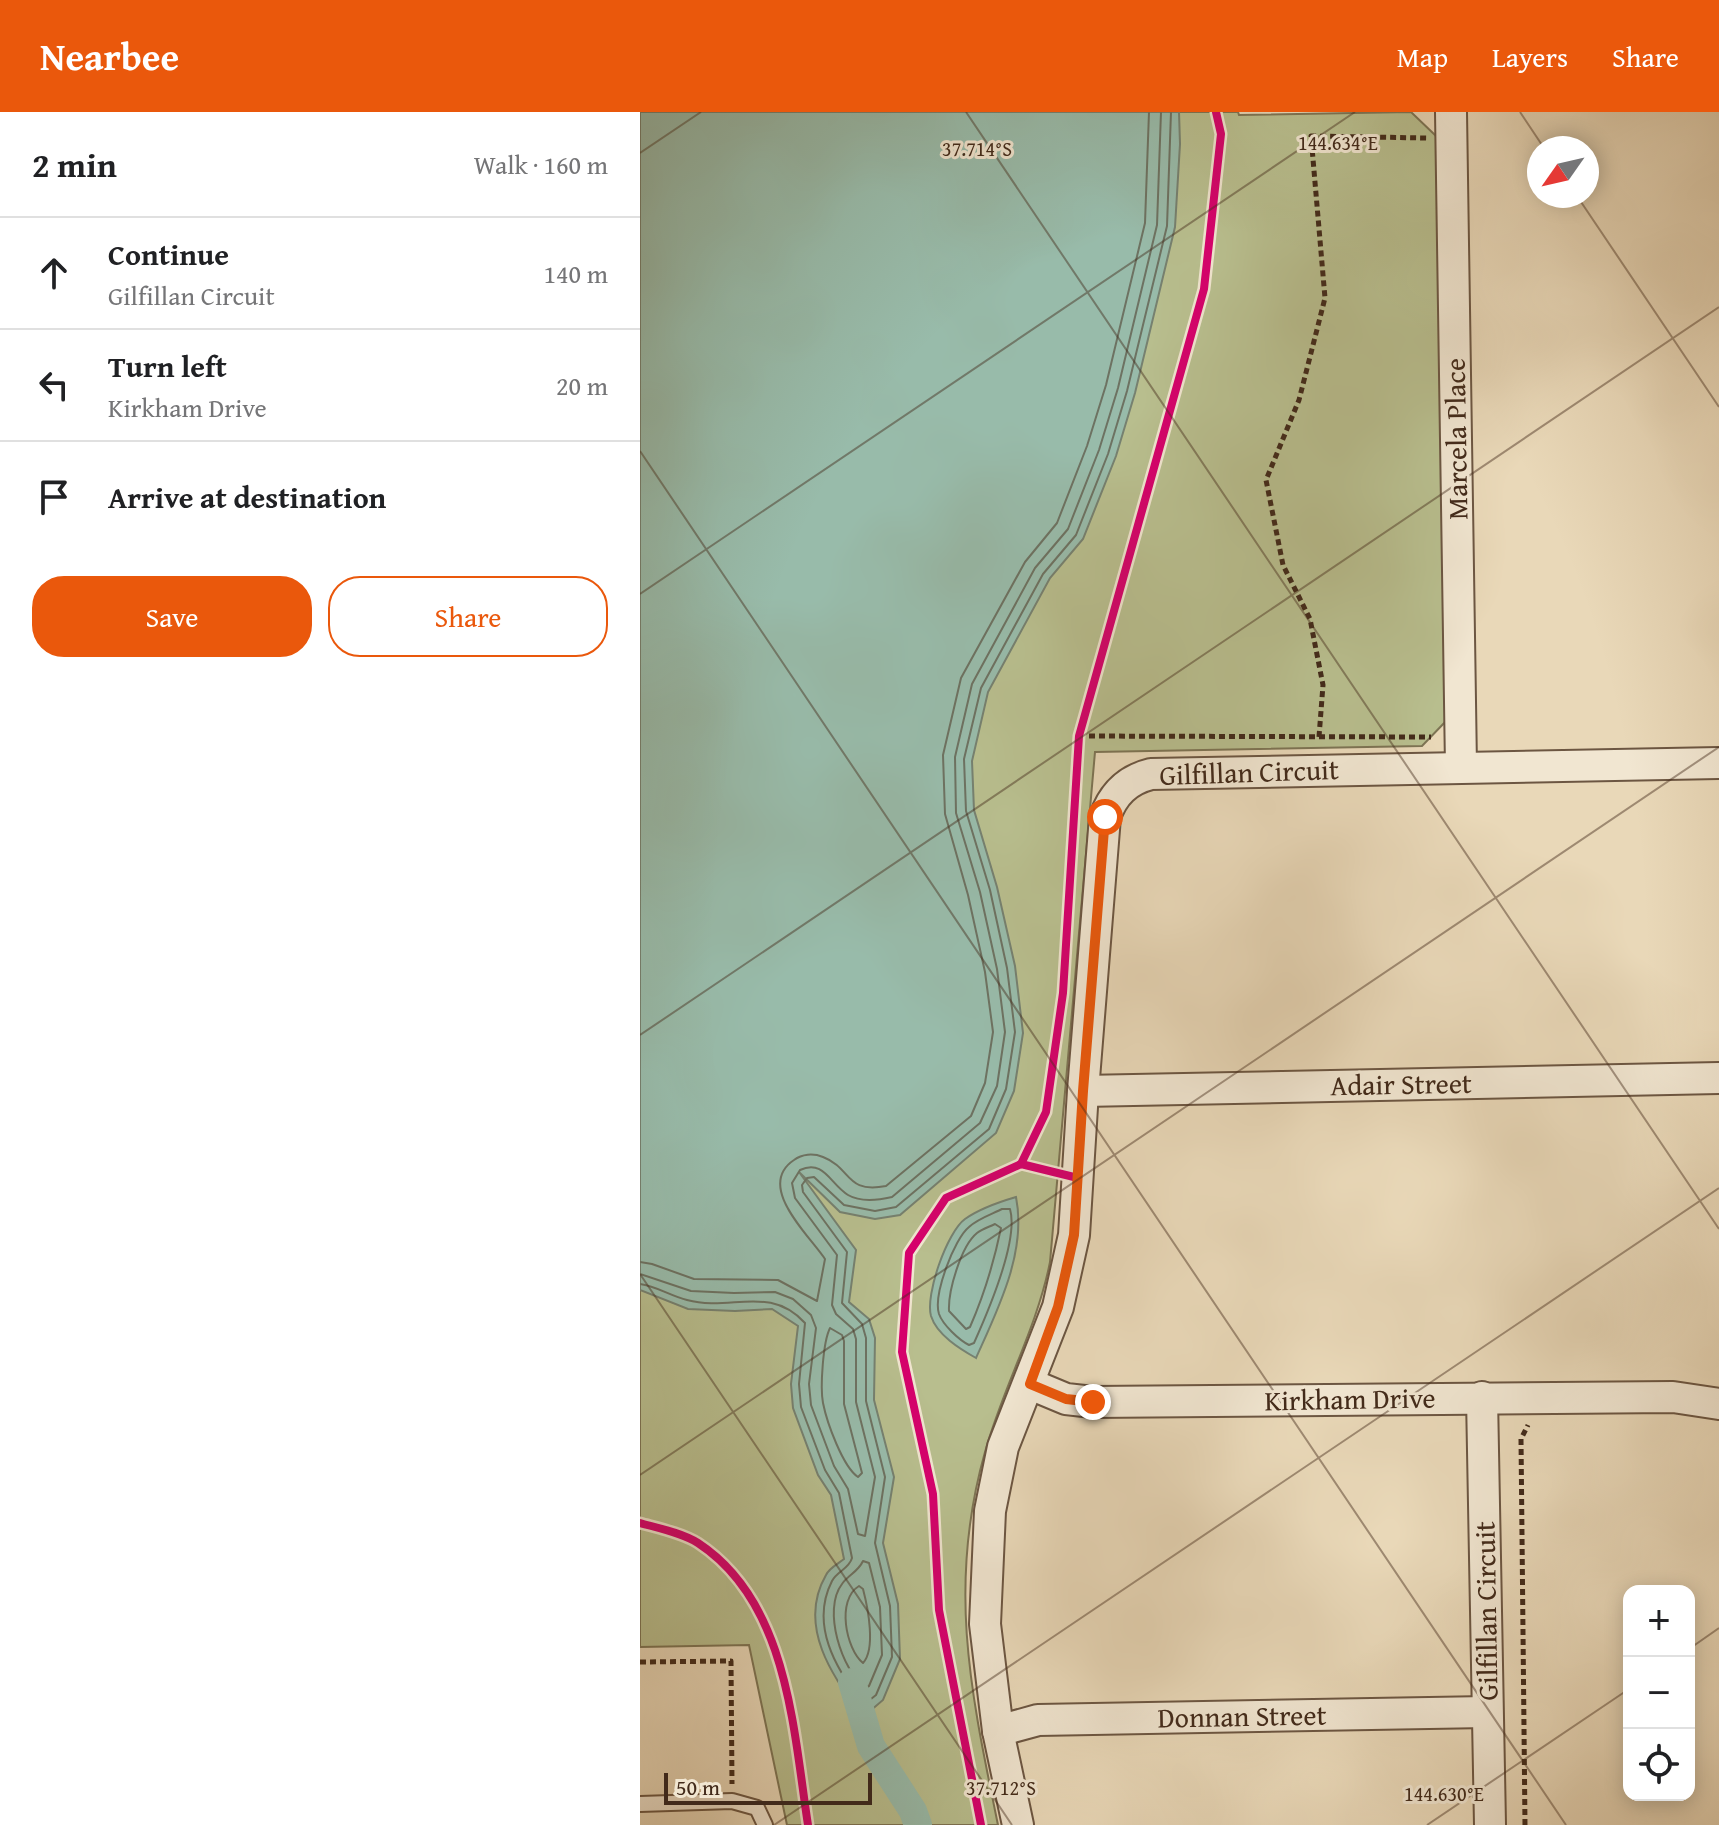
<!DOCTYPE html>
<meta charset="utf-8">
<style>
:root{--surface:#fff;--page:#f2f2f2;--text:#202124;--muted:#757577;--line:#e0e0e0;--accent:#ea580c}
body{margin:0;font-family:"Gentium Book Plus",serif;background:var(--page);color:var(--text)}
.controls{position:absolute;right:24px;bottom:24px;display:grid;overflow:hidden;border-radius:16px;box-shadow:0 4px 20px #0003}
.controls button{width:72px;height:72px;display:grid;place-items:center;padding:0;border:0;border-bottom:2px solid var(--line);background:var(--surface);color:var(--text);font:40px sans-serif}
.compass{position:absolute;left:887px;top:24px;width:72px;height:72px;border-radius:50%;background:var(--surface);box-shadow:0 4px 20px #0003;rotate:236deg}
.scale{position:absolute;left:24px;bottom:20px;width:208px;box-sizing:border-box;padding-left:8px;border:4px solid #422a1a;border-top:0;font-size:22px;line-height:28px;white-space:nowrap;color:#422a1a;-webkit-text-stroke:6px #f1e6d1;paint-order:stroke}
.stop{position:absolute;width:24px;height:24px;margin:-18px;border:6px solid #ea580c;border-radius:50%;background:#fff}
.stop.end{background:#ea580c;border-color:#fff;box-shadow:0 2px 8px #0008}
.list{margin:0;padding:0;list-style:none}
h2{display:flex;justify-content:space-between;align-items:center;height:104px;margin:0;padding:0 32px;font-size:34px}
h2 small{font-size:26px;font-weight:400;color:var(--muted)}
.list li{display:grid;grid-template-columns:52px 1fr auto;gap:24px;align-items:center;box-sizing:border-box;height:112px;padding:0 32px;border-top:2px solid var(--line)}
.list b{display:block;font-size:30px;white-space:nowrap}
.list p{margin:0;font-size:26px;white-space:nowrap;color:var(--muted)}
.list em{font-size:26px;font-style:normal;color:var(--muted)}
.actions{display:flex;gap:16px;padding:24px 32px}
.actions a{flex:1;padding:18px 0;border:2px solid var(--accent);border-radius:32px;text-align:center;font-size:28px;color:var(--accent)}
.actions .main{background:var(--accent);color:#fff}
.icon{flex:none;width:44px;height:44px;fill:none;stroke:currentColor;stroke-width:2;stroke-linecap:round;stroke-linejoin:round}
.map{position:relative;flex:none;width:1079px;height:1713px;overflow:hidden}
header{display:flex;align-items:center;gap:48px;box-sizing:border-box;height:112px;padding:0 40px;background:var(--accent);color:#fff}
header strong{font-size:38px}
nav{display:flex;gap:44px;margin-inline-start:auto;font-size:28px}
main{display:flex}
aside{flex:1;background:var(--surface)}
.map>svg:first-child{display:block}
.green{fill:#b8be8e;stroke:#7d7454;stroke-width:2}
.water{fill:#98bbaa;stroke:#768170;stroke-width:2}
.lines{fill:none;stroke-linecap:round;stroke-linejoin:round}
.shore{stroke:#6d7262;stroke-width:2}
.canal{stroke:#98bbaa;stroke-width:28}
.lane-casing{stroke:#6c5642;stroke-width:18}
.street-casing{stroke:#6c5642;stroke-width:34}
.path{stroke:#422a1a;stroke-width:5;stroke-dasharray:6 4;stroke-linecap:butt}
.lane{stroke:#f1e6d1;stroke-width:14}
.street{stroke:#f1e6d1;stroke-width:30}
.cycleway-casing{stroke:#f1e6d1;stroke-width:13}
.cycleway{stroke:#d6006c;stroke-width:8}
.route{stroke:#ea580c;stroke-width:10}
.ticks{fill:none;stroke:#422a1a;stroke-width:2;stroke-opacity:0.45}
.labels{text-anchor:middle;stroke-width:6;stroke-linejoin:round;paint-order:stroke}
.street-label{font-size:28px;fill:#422a1a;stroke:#f1e6d1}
.ticks-label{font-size:20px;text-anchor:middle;fill:#422a1a;stroke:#f1e6d1;stroke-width:6;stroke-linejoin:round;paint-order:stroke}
</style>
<header>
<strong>Nearbee</strong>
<nav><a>Map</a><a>Layers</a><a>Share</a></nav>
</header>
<main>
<aside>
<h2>2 min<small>Walk · 160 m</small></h2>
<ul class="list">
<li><svg class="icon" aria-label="ahead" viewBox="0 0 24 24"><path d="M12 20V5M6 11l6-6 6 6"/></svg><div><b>Continue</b><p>Gilfillan Circuit</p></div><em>140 m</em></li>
<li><svg class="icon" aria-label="left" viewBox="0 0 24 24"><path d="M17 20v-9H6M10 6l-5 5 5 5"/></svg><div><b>Turn left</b><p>Kirkham Drive</p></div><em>20 m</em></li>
<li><svg class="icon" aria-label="arrive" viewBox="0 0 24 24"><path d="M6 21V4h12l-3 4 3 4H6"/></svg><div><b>Arrive at destination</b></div></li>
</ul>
<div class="actions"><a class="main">Save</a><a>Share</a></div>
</aside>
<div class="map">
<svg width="1079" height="1713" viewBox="0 0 1079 1713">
<rect width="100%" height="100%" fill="#e9d8b8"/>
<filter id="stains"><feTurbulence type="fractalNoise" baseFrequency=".0025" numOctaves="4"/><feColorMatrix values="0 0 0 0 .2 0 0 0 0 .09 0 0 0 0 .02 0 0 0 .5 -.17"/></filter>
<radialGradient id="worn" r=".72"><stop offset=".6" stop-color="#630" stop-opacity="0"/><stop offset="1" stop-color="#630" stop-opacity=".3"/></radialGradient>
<path class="green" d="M0,0H598L599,3L771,0L796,24L807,608L782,634L455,640L410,1150C397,1216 363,1275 345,1340C307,1474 331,1581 358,1713H147L109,1533L0,1535Z"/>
<g class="water">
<path d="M0,0H539L540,32L535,115L495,281L476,344L443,427L410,466L348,580L332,649L334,698L357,775L375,854L383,921L374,979L356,1021L260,1103L235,1107L200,1100L159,1060L216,1138L209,1190L229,1207L235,1226L234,1288L254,1365L243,1431L258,1492L260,1547L243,1588L223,1605C192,1565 157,1513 186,1463C189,1456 198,1452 204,1447L191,1383L178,1363L153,1296L151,1272L158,1214L132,1197L95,1199L48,1197L0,1178Z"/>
<path d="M376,1085C387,1140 358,1197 336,1246C320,1237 297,1223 291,1204C285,1183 307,1120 325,1107C339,1097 359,1090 376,1085Z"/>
</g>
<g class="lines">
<g class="shore">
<path d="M362,1097H370C379,1128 347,1202 334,1231L329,1233C319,1228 303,1213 299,1202C293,1183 314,1127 329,1115C337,1107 352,1102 362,1097Z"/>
<path d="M355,1112L361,1116C354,1150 344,1183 330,1215L326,1217L309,1199C308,1179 321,1134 337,1121C342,1117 349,1115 355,1112Z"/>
<path d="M0,1150L12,1152L54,1167L138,1168L177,1189L185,1147C169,1123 115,1074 154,1048C162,1042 173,1041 183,1045C212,1056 205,1082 246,1074L331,1004L345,971L353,920L345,860L328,783L305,702L303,643L321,566L385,450L417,411L447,334L466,273L505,111L509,0"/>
<path d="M0,1162L51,1179L94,1181L135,1180L153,1187L171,1203L176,1216L169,1272L171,1293L194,1354L208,1377L218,1422L225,1424L235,1365L216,1290V1227L213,1217L196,1202L192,1193L197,1143L155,1086L152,1071L160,1058C184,1047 190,1072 208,1083C220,1090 239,1088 252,1085L340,1011L357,974L365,920L357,857L340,780L316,701L315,645L332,572L395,456L428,417L459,338L478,276L517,113L521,0"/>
<path d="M0,1172C16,1174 31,1184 47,1188C91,1200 129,1172 165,1211L159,1272L161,1295L185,1358L199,1381L212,1446C209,1457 197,1459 192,1469C170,1512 195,1556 222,1590L226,1591L236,1583L252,1545L250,1494L235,1431L245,1365L226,1289V1226L222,1212L202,1191L207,1140L163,1080L162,1073L167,1066L174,1065L204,1093L235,1099L256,1095L349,1017L366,977L375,920L367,856L350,778L326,699L324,647L341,576L403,462L436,423L468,342L487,279L527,114L531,0"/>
<path d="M190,1216L202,1223L204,1229V1292L222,1361L218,1365C203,1355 187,1311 183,1291C180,1275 183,1230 190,1216Z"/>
<path d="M223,1449L229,1451L240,1495L242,1543L229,1574L225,1576C202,1558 182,1498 202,1472C208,1463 218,1460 223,1449Z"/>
<path d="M219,1474L223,1477C228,1496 236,1537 223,1551C206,1537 196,1488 219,1474Z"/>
</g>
<polyline class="canal" points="212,1570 231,1634 273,1699 278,1713"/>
<defs>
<polyline id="lane" points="0,1692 92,1689 117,1696 125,1713"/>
<g id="street">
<polyline points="811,0 821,655"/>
<polyline points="443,979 1079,966"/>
<polyline points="390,1272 426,1287 453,1290 1033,1285 1079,1292"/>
<polyline points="842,1285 850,1713"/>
<polyline points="358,1619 398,1608 847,1600"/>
<path d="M378,1713L358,1619L345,1512L350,1399L363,1335L418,1195L434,1123L443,979L465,705C473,682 487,668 511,662L1079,651"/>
</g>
</defs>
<use href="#lane" class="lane-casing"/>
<use href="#street" class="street-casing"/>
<g class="path">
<polyline points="439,624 791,625"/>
<polyline points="679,625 683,573 670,507 643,453 626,368 659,288 685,186 671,24 787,26"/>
<polyline points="0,1550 91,1549 92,1672"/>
<polyline points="885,1713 881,1327 888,1313"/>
</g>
<use href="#lane" class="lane"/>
<use href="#street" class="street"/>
<defs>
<g id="cycleway">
<polyline points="381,1052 406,1000 423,881 439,624 564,177 581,22 576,0"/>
<path d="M0,1411C18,1416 42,1421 58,1431C148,1490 153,1616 168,1713"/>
<polyline points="341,1713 299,1498 293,1382 262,1240 269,1141 306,1086 381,1052 438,1066"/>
</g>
</defs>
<use href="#cycleway" class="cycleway-casing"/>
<use href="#cycleway" class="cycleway"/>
</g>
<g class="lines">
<polyline class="route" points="453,1290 426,1287 390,1272 418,1195 434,1123 443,979 465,705"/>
</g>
<path class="ticks" d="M326,0L1079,1117M880,0L904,36M0,41L61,0M937,84L1079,295M0,339L926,1713M0,482L715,0M0,923L1079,195M0,1162L372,1713M0,1363L1079,635M1049,1537L1079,1516M134,1713L1079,1076M787,1713L989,1577"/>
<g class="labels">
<g class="street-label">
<text transform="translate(816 327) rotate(-91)" y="10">Marcela Place</text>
<text transform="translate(609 660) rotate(-2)" y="10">Gilfillan Circuit</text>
<text transform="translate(761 972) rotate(-1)" y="10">Adair Street</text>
<text transform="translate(710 1287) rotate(-1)" y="10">Kirkham Drive</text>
<text transform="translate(846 1499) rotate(-91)" y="10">Gilfillan Circuit</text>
<text transform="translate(602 1604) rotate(-1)" y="10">Donnan Street</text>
</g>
</g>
<g class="ticks-label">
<text x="698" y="38">144.634°E</text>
<text x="337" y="44">37.714°S</text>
<text x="361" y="1683">37.712°S</text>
<text x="804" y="1689">144.630°E</text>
</g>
<rect width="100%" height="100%" filter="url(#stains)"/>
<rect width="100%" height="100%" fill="url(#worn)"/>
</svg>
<div class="controls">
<button>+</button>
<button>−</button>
<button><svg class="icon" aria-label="locate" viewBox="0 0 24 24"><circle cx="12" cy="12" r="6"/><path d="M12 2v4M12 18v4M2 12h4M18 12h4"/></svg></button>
</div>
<svg class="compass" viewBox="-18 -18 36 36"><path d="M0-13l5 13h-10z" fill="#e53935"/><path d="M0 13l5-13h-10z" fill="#757577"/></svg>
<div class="scale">50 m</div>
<div class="stop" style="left:465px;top:705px"></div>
<div class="stop end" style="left:453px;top:1290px"></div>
</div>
</main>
